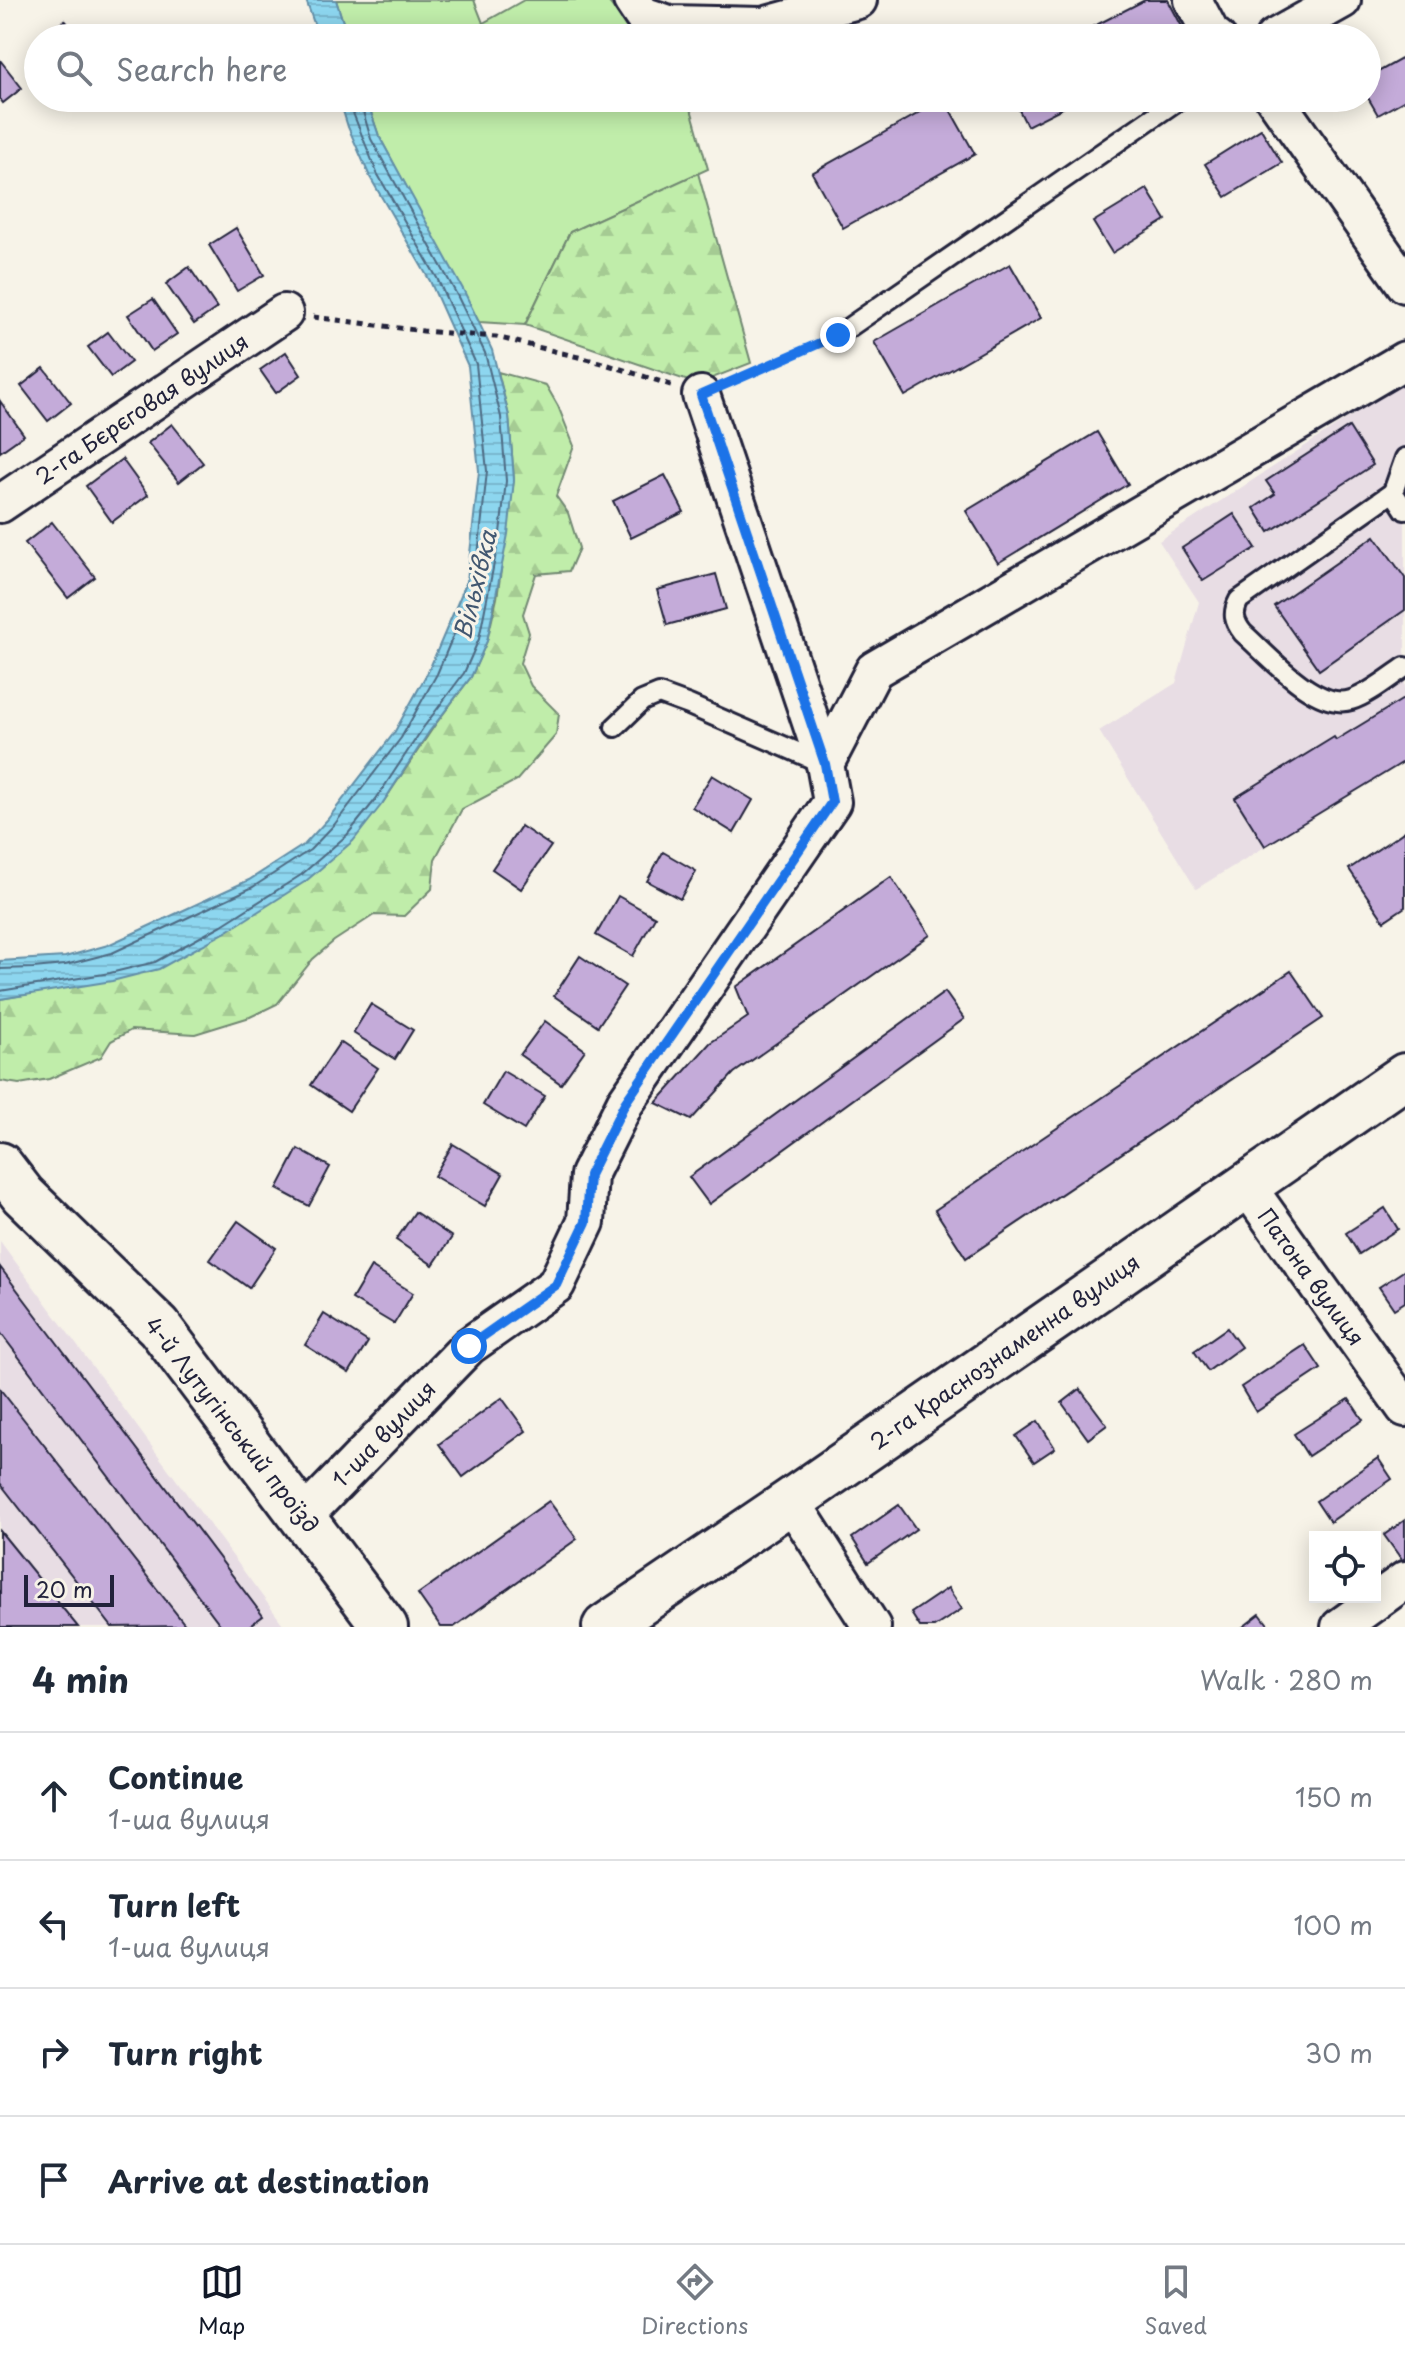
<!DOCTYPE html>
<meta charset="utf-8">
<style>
:root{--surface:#fff;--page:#f6f6f7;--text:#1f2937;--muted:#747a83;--line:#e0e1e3;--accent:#111827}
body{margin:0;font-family:"Playpen Sans",sans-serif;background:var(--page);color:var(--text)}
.controls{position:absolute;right:24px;bottom:24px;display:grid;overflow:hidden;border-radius:0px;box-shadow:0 4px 20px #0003}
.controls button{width:72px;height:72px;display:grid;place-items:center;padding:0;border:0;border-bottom:2px solid var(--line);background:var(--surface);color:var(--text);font:40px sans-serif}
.scale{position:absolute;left:24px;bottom:20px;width:90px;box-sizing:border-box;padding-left:8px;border:4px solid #22223b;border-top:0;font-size:22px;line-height:28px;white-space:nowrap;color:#22223b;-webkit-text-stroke:6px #f7f3e8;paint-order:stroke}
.stop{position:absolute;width:24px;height:24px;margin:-18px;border:6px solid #1a73e8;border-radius:50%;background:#fff}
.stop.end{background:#1a73e8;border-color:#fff;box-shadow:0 2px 8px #0008}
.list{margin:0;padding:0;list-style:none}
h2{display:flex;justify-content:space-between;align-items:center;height:104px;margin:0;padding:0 32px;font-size:34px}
h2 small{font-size:26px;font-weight:400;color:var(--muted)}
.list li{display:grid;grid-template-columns:52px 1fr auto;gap:24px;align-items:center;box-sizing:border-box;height:128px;padding:0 32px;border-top:2px solid var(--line)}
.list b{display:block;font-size:30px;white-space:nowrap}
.list p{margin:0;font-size:26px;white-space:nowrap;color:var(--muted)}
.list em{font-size:26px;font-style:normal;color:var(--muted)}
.icon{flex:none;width:44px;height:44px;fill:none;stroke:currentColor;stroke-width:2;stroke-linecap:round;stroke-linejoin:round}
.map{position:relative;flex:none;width:1405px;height:1627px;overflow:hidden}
.search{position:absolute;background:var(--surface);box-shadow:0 4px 20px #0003;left:24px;right:24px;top:24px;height:88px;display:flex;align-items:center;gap:20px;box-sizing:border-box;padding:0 28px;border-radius:44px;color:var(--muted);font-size:30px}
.sheet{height:616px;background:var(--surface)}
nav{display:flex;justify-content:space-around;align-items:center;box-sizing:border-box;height:112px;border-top:2px solid var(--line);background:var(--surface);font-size:22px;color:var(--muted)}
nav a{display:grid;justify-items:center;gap:4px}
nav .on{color:var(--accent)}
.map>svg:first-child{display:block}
.built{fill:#e8dde4}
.green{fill:#c0edaa;stroke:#718872;stroke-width:2}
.forest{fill:url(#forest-firs);stroke:#718872;stroke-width:2}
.water{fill:url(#water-rules);stroke:#628ea7;stroke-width:2}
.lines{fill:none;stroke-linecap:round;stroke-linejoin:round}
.shore{stroke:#4d6a83;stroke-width:2}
.building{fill:#c4abd9;stroke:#22223b;stroke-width:2}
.service-casing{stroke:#22223b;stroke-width:24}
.minor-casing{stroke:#22223b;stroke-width:42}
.tertiary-casing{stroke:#22223b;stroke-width:50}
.path{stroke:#22223b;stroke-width:5;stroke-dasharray:6 6;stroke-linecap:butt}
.service{stroke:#f7f3e8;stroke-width:18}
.minor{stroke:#f7f3e8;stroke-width:36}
.tertiary{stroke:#f7f3e8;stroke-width:44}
.route{stroke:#1a73e8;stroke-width:10}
.labels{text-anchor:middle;stroke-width:6;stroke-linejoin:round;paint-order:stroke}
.street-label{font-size:22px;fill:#22223b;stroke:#f7f3e8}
.water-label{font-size:24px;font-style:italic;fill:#425871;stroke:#f7f3e8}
</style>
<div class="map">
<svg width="1405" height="1627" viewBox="0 0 1405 1627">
<defs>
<pattern id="forest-firs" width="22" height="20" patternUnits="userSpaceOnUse" patternTransform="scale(2)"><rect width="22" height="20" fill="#c0edaa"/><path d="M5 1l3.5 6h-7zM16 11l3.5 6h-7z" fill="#a5cb93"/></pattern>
<pattern id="water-rules" width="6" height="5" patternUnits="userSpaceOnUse" patternTransform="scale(2)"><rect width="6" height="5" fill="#8dd6ef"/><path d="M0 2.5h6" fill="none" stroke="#79b7ce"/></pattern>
</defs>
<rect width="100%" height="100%" fill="#f7f3e8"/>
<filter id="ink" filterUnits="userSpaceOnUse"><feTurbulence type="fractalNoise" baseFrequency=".0125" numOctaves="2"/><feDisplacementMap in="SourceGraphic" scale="16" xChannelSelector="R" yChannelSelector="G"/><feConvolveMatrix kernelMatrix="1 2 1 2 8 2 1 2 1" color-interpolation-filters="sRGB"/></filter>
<g filter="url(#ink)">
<g class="built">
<polygon points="1405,381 1405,761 1196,889 1099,731 1176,683 1199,602 1159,541"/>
<polygon points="0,1241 285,1627 0,1627"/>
</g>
<g class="green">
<polygon points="336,0 474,0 483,23 524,0 607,0 631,30 645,38 348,38"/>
<polygon points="366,98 688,98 708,169 570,232 525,325 479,322 379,136"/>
</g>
<g class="forest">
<polygon points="698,173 751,363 697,384 525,325 570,232"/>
<polygon points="498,372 546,385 558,406 574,446 556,496 568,513 579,548 569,571 536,574 523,614 529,633 520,663 531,686 559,714 556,735 517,780 462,809 435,859 432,889 404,916 374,915 334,941 313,959 277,1004 250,1017 195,1034 131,1030 111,1041 101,1057 49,1079 19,1084 0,1081 0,999 63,988 382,804 435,725 471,677 487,641 497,598 514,480 509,416"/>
</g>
<g class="water">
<polygon points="306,0 336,0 348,38 319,38"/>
<polygon points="339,98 366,98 379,136 464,291 492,350 509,416 514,480 508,534 487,641 471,677 429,732 382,804 353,841 306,881 226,932 159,969 112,981 0,999 0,961 65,957 108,945 249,880 305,844 327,820 394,733 429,670 467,581 479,471 468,366 430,281 370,177 348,127"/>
</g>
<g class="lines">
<g class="shore">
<polyline points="0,969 33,968 65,965 112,953 253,887 310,850 334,825 401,738 437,674 475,584 487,471 476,364 437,278 377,173 347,98"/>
<polyline points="0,991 110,973 155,962 222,925 301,875 347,835 376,799 423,728 464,673 479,639 500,533 506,481 501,417 485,353 457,295 371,139 359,98"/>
</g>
</g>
<g class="building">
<polygon points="1145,0 1168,0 1188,38 1071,38"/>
<polygon points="65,20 79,38 49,38 46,35"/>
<polygon points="1405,57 1405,100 1378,115 1367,96 1367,78"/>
<polygon points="0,60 22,88 3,103 0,99"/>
<polygon points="1013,98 1082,98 1027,126"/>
<polygon points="944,99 975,154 843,228 812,173"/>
<polygon points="1261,129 1282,163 1226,197 1205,164"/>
<polygon points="1147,189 1166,220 1112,253 1093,222"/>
<polygon points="236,228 264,275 237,291 209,245"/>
<polygon points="1010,264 1041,318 905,396 874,342"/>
<polygon points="189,267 217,308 194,324 166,284"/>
<polygon points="153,299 177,334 152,351 128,315"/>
<polygon points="108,332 131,362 111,377 88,347"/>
<polygon points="286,352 301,375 276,393 260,370"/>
<polygon points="44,368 71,403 48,421 21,386"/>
<polygon points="0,401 24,435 0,452"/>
<polygon points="172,424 203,463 179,482 148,443"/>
<polygon points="1349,427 1373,465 1269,532 1254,508 1275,494 1266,481"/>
<polygon points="1097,432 1128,484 998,563 966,511"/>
<polygon points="122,459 148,495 112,522 86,486"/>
<polygon points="665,475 684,512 631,538 613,501"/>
<polygon points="1234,514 1256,548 1203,581 1182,548"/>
<polygon points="52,522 95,577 68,598 25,543"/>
<polygon points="1375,536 1405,578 1405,610 1319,670 1274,606"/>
<polygon points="716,574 726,609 667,625 657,590"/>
<polygon points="1405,698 1405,761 1265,846 1235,798 1334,737 1336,740"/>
<polygon points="712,775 753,800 734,833 692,807"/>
<polygon points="521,826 551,846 521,889 492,869"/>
<polygon points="1405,831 1405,907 1384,921 1349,869"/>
<polygon points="663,852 696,871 680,899 647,881"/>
<polygon points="891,877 930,935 734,1073 691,1120 656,1103 710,1043 748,1017 736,987"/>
<polygon points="618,896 655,917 633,956 596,935"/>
<polygon points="580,956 625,986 598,1026 554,996"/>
<polygon points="1291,971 1323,1018 966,1258 935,1210"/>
<polygon points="945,992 964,1019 709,1204 689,1177"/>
<polygon points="371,1004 413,1030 395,1059 353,1033"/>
<polygon points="545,1021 585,1050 561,1084 520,1055"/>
<polygon points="340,1042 378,1068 349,1111 311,1085"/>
<polygon points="503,1071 545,1096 524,1130 483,1105"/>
<polygon points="453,1144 503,1174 485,1206 434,1176"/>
<polygon points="298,1149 330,1167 309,1206 277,1189"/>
<polygon points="1385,1208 1398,1229 1359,1254 1346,1233"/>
<polygon points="415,1212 452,1237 433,1265 396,1240"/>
<polygon points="238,1221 276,1248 249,1288 210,1260"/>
<polygon points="0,1267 263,1616 248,1627 222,1627 0,1332"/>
<polygon points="371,1267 413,1293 394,1324 352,1299"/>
<polygon points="1405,1270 1405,1302 1394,1309 1379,1287"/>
<polygon points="324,1314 368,1342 349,1373 305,1345"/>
<polygon points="1227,1328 1241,1347 1208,1371 1194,1351"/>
<polygon points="1305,1345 1321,1369 1256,1412 1241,1387"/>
<polygon points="0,1389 186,1626 112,1627 0,1483"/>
<polygon points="1080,1389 1107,1425 1088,1439 1062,1403"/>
<polygon points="502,1398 526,1431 463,1477 439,1444"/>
<polygon points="1349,1399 1363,1420 1308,1456 1294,1434"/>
<polygon points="1038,1421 1055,1448 1034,1462 1016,1436"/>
<polygon points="1378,1458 1392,1479 1330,1522 1316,1501"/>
<polygon points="549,1501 577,1539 454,1627 441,1627 418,1594"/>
<polygon points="899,1505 916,1529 868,1563 852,1538"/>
<polygon points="1405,1520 1405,1558 1402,1560 1384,1535"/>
<polygon points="0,1531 78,1627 0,1627"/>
<polygon points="948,1588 962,1609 934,1627 920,1627 911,1613"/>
<polygon points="1260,1614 1270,1627 1243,1627"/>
</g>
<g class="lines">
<defs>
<g id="service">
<polyline points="838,335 1181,98"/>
<polyline points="1393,492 1405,458"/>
<path d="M1405,510L1393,492L1239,600C1232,613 1234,622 1243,633C1268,655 1316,711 1351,700C1368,695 1390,677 1405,667"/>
<polyline points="615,727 642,701 659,694 689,705 822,763"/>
</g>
<g id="minor">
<polyline points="632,0 642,15 669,24 763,26 858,0"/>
<polyline points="1193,0 1211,34 1217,38"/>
<polyline points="1274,38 1342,0"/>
<polyline points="1274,98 1405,284"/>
<polyline points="0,504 284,313"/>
<polyline points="825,764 874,670 1405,360"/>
<polyline points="1246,1185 1405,1408"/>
<polyline points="791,1501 872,1627"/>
<polyline points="303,1517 469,1346 556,1285 586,1222 589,1175 625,1103 832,802 825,764 701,395"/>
<polyline points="1340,1627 1405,1580"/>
</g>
<g id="tertiary">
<polyline points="0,1165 23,1195 159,1327 385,1627"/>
<polyline points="605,1627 791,1501 1405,1076"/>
</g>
</defs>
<use href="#service" class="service-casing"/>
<use href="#minor" class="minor-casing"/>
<use href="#tertiary" class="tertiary-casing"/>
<g class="path">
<polyline points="313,317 423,331 496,337 599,362 671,385"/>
<polyline points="729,382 819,343"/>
</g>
<use href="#service" class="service"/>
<use href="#minor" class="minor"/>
<use href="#tertiary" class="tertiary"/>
</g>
</g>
<g class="lines" filter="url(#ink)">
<polyline class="route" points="469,1346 556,1285 586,1222 589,1175 625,1103 832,802 825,764 701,395 838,335"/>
</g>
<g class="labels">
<g class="street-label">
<text transform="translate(142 409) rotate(-34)" y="8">2-га Бєрєговая вулиця</text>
<text transform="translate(1311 1277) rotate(54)" y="8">Патона вулиця</text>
<text transform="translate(1005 1352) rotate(-35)" y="8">2-га Краснознаменна вулиця</text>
<text transform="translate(232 1425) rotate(52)" y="8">4-й Лутугінський проїзд</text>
<text transform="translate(384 1434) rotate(-46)" y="8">1-ша вулиця</text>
</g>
<g class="water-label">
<text transform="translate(476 585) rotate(-76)" y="8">Вільхівка</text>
</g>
</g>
</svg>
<div class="controls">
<button><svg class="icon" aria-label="locate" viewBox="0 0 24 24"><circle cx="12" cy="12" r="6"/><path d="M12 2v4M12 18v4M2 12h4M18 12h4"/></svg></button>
</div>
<div class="scale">20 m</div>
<div class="stop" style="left:469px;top:1346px"></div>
<div class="stop end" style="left:838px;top:335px"></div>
<div class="search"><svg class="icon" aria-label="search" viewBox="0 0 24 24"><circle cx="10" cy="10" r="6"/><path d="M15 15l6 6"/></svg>Search here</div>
</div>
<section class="sheet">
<h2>4 min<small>Walk · 280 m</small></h2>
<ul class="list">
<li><svg class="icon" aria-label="ahead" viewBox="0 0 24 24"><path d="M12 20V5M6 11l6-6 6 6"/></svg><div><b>Continue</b><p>1-ша вулиця</p></div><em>150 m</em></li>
<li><svg class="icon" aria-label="left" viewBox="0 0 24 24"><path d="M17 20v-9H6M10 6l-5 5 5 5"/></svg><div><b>Turn left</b><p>1-ша вулиця</p></div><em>100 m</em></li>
<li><svg class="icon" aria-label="right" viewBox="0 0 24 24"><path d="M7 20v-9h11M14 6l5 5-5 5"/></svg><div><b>Turn right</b></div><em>30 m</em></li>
<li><svg class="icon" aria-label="arrive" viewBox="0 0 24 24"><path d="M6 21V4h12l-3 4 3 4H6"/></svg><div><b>Arrive at destination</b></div></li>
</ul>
</section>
<nav>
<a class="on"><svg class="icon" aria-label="map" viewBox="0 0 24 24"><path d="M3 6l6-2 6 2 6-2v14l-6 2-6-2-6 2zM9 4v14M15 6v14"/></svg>Map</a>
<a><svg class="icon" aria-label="directions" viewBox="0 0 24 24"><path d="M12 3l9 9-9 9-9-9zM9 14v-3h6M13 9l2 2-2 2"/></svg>Directions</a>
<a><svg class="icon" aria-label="saved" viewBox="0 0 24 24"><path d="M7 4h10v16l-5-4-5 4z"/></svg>Saved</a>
</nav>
